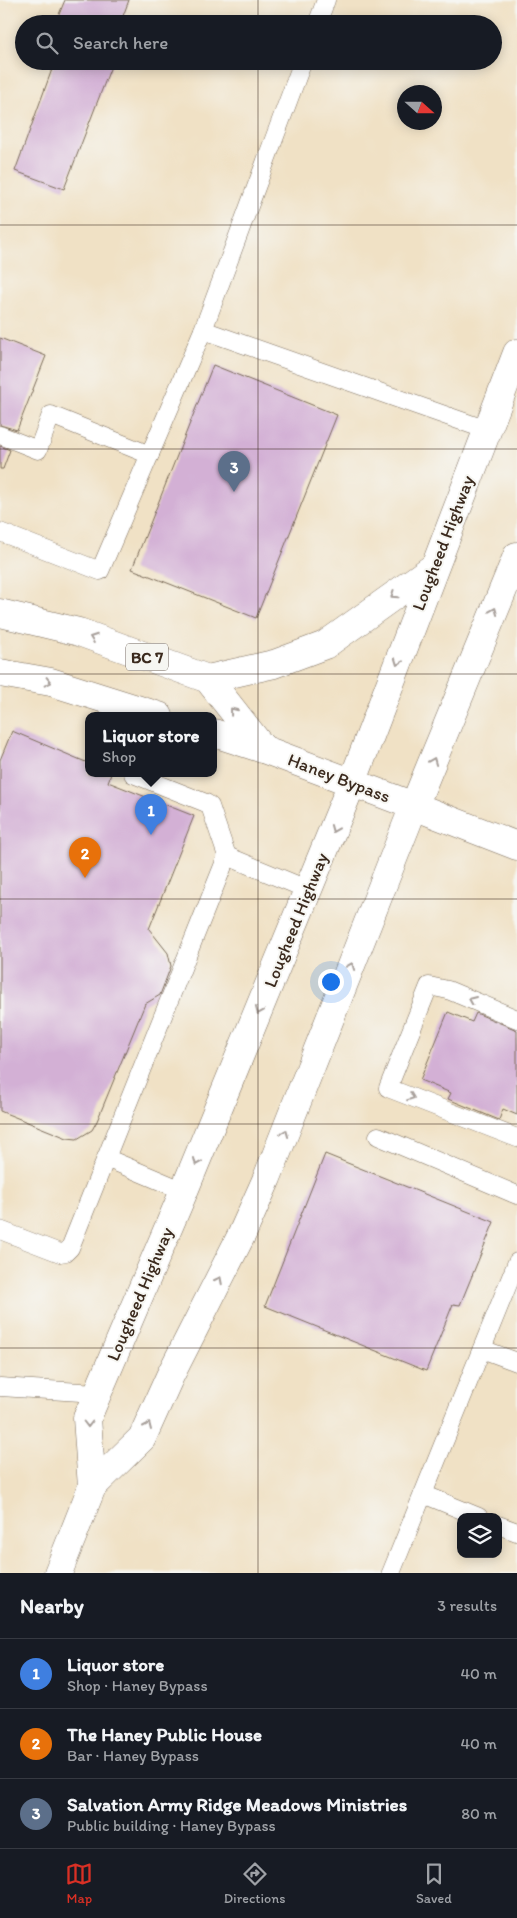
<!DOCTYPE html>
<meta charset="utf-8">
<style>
:root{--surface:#171b24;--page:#242831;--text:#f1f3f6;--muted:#9ea1a6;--line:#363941;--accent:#d93025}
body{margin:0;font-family:Itim,sans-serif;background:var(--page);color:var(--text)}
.controls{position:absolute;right:15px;bottom:15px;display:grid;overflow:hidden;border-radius:10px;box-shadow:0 2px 12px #0003}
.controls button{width:45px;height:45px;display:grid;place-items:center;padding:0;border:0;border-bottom:1px solid var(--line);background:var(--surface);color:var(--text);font:25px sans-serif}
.compass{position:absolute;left:397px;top:85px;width:45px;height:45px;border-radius:50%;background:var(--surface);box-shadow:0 2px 12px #0003;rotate:111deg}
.you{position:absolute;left:330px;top:981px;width:18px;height:18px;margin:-12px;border:4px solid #fff;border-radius:50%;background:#1a73e8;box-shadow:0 0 0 8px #1a73e833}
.badge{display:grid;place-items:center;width:32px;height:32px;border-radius:50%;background:var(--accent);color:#fff;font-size:16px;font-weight:700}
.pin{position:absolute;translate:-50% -41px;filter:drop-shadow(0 1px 2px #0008)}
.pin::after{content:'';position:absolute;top:26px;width:18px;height:15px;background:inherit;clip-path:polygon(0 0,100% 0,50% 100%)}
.popup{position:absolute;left:85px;top:712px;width:132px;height:65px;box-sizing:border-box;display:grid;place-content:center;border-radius:10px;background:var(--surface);filter:drop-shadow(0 1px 4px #0005);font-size:16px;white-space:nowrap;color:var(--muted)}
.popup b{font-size:19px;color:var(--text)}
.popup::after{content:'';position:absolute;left:50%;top:100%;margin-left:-10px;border:10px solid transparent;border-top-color:var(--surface)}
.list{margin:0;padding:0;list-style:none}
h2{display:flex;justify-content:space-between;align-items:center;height:65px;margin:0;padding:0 20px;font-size:21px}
h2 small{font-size:16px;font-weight:400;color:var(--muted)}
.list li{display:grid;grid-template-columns:32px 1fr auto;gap:15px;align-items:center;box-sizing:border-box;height:70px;padding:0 20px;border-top:1px solid var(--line)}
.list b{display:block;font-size:19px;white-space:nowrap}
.list p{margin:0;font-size:16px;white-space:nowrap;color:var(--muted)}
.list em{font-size:16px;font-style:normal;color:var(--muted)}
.icon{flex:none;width:28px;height:28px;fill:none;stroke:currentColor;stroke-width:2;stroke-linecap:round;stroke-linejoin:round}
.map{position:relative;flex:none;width:517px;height:1573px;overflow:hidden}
.search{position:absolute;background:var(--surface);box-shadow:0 2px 12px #0003;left:15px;right:15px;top:15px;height:55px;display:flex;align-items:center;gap:12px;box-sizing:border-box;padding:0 18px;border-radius:28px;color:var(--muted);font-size:19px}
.sheet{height:275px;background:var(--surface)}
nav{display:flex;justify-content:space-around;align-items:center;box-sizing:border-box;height:70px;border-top:1px solid var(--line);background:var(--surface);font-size:14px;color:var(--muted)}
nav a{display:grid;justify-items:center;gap:2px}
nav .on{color:var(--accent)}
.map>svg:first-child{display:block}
.building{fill:#d3b0d5}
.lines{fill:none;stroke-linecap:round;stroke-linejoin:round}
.lane-casing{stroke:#7a6a58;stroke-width:19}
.secondary-casing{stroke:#7a6a58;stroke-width:29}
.primary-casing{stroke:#7a6a58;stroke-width:29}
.highway-casing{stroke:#7a6a58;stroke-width:29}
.lane{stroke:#fff;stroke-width:18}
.secondary{stroke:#fff;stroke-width:28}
.primary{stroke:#fff;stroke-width:28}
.highway{stroke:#fff;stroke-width:28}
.oneway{stroke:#a79f9a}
.grid{fill:none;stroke:#3b2a1e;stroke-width:1;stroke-opacity:0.55}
.labels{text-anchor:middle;stroke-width:4;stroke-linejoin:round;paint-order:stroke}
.shield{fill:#f6f6f2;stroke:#73675e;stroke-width:1}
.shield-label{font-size:16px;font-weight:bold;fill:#3b2a1e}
.street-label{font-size:18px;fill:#3b2a1e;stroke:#f6f6f2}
</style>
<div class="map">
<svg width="517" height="1573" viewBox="0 0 517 1573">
<rect width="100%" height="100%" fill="#f6f6f2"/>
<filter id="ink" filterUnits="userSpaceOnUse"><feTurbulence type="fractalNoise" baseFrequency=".02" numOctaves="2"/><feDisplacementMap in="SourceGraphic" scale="10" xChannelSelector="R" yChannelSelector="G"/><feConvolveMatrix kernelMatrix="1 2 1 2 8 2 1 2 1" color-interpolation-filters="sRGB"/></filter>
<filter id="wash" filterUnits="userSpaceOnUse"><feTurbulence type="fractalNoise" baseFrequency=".0096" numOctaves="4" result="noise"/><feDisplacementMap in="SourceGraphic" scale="20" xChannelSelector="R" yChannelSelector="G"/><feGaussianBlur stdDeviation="1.12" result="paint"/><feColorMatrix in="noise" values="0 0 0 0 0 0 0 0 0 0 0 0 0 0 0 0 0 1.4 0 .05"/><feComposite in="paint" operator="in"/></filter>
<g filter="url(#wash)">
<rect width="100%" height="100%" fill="#f0e1c5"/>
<g id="blocks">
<g class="building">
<polygon points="65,0 129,0 120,24 55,24"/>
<polygon points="55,61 113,61 64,189 15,171"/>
<polygon points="0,338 46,356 17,430 0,425"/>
<polygon points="213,365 337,415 256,618 132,569"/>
<polygon points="0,446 10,450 3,469 0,469"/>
<polygon points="12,731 88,763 88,774 111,774 108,782 194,816 149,929 168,953 171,966 160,995 145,1004 97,1121 92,1130 77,1139 67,1138 0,1111 0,760"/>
<polygon points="448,1012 472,1022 476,1013 517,1030 517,1115 503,1109 499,1120 448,1099 451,1093 420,1080"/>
<polygon points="325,1154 494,1222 460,1305 453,1304 426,1371 265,1306"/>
</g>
</g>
</g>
<g filter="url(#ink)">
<use href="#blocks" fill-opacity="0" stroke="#7a6a58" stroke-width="1"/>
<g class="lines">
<defs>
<g id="lane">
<polyline points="317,24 326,0"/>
<polyline points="203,330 303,61"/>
<polyline points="0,435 38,450 51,415 150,455"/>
<polyline points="0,532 100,571 203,330 487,430"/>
<polyline points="133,774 206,803 210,806 227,856"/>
<polyline points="517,1019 448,990 429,986 388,1088 517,1138"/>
<polyline points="378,1136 517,1195"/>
<polyline points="184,1191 106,1158 227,856 309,890"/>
<polyline points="0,1230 60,1253 66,1252 70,1248 106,1158"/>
<polyline points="482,1349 517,1362"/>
<polyline points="0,1387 97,1393"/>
<polyline points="423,1494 479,1517"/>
<polyline points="498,1525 517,1532"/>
<polyline points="391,1573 517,1262"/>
</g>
<polyline id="secondary" points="414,806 517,846"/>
<g id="primary">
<polyline points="92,1487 87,1418 184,1191 352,783"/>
<polyline points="58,1573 92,1487 142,1438 170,1376 242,1234 267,1178 414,806"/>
</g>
<g id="highway">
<polyline points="0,613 79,632 208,679 263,749"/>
<polyline points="0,673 51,682 159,716"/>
<polyline points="208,679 274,664 325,645 434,567"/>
<polyline points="214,733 263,749 414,806 517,556"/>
<polyline points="352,783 517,353"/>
</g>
</defs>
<use href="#lane" class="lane-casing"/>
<use href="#secondary" class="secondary-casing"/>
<use href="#primary" class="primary-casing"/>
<use href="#highway" class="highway-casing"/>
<use href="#lane" class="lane"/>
<use href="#secondary" class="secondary"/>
<use href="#primary" class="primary"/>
<use href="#highway" class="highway"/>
</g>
<defs><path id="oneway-chevron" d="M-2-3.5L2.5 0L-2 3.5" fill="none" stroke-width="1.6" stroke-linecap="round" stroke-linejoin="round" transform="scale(1.25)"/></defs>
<g class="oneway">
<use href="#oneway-chevron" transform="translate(394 595) rotate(145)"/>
<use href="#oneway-chevron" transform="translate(494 611) rotate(-68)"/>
<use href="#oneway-chevron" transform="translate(93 638) rotate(-160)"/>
<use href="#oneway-chevron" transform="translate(398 662) rotate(111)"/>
<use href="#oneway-chevron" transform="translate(48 682) rotate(13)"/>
<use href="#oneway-chevron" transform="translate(233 711) rotate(-128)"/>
<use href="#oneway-chevron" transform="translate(433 761) rotate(-68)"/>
<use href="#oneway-chevron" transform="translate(334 829) rotate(112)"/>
<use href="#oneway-chevron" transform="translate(351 966) rotate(-68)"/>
<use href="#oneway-chevron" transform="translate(472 1000) rotate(-157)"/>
<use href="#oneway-chevron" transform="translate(259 1011) rotate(113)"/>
<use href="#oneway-chevron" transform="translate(411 1097) rotate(21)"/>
<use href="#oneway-chevron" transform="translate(285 1133) rotate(-68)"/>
<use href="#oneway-chevron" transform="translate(197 1162) rotate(113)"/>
<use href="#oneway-chevron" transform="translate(219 1280) rotate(-63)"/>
<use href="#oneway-chevron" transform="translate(88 1424) rotate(90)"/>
<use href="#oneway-chevron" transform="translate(148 1426) rotate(-66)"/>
</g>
</g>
<path class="grid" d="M258,0V24M258,61V1573M0,225H517M0,449H517M0,674H517M0,899H517M0,1124H517M0,1348H517"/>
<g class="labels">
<rect class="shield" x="126" y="643.5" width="42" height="27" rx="4"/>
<g class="shield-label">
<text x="147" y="663">BC 7</text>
</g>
<g class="street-label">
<text transform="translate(443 543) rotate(-69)" y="6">Lougheed Highway</text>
<text transform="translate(339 778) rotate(21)" y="6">Haney Bypass</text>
<text transform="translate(296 920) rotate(-68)" y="6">Lougheed Highway</text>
<text transform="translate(140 1294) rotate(-67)" y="6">Lougheed Highway</text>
</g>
</g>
</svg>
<div class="controls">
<button><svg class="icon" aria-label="layers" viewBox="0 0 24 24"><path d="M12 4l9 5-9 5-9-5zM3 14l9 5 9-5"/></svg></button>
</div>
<svg class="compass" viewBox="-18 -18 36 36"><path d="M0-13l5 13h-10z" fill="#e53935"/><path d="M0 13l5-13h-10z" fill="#9ea1a6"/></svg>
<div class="you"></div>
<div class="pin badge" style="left:151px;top:835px;background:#3f7fe0">1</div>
<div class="popup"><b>Liquor store</b>Shop</div>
<div class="pin badge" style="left:85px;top:878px;background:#e8710a">2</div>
<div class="pin badge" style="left:234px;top:492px;background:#5c6f8a">3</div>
<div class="search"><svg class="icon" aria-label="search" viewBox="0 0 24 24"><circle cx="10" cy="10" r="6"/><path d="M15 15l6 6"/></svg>Search here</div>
</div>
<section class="sheet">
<h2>Nearby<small>3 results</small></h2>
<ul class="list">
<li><span class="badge" style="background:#3f7fe0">1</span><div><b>Liquor store</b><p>Shop · Haney Bypass</p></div><em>40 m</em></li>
<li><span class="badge" style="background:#e8710a">2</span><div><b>The Haney Public House</b><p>Bar · Haney Bypass</p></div><em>40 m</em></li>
<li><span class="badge" style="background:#5c6f8a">3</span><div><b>Salvation Army Ridge Meadows Ministries</b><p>Public building · Haney Bypass</p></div><em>80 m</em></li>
</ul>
</section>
<nav>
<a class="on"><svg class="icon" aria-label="map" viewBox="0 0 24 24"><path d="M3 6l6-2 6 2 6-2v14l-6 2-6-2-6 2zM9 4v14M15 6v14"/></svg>Map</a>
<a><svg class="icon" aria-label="directions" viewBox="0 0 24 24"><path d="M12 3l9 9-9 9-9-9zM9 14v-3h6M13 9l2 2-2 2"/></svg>Directions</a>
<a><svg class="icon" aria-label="saved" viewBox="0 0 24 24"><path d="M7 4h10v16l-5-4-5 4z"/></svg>Saved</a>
</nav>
